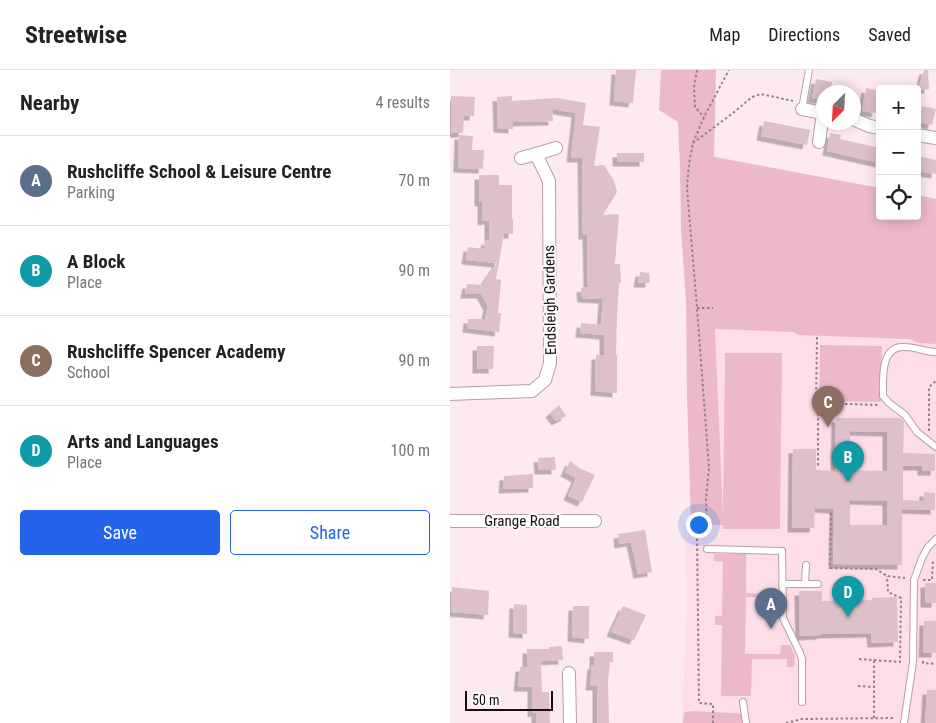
<!DOCTYPE html>
<meta charset="utf-8">
<style>
:root{--surface:#fff;--page:#f2f2f2;--text:#222;--muted:#767676;--line:#e0e0e0;--accent:#2563eb}
body{margin:0;font-family:"Roboto Condensed",sans-serif;background:var(--page);color:var(--text)}
.controls{position:absolute;right:15px;top:15px;display:grid;overflow:hidden;border-radius:5px;box-shadow:0 2px 12px #0003}
.controls button{width:45px;height:45px;display:grid;place-items:center;padding:0;border:0;border-bottom:1px solid var(--line);background:var(--surface);color:var(--text);font:25px sans-serif}
.compass{position:absolute;left:366px;top:15px;width:45px;height:45px;border-radius:50%;background:var(--surface);box-shadow:0 2px 12px #0003;rotate:204deg}
.scale{position:absolute;left:15px;bottom:12px;width:88px;box-sizing:border-box;padding-left:5px;border:2px solid #180e12;border-top:0;font-size:14px;line-height:18px;white-space:nowrap;color:#180e12;-webkit-text-stroke:4px #fdfdfd;paint-order:stroke}
.you{position:absolute;left:248px;top:454px;width:18px;height:18px;margin:-12px;border:4px solid #fff;border-radius:50%;background:#1a73e8;box-shadow:0 0 0 8px #1a73e833}
.badge{display:grid;place-items:center;width:32px;height:32px;border-radius:50%;background:var(--accent);color:#fff;font-size:16px;font-weight:700}
.pin{position:absolute;translate:-50% -41px;filter:drop-shadow(0 1px 2px #0008)}
.pin::after{content:'';position:absolute;top:26px;width:18px;height:15px;background:inherit;clip-path:polygon(0 0,100% 0,50% 100%)}
.list{margin:0;padding:0;list-style:none}
h2{display:flex;justify-content:space-between;align-items:center;height:65px;margin:0;padding:0 20px;font-size:21px}
h2 small{font-size:16px;font-weight:400;color:var(--muted)}
.list li{display:grid;grid-template-columns:32px 1fr auto;gap:15px;align-items:center;box-sizing:border-box;height:90px;padding:0 20px;border-top:1px solid var(--line)}
.list b{display:block;font-size:19px;white-space:nowrap}
.list p{margin:0;font-size:16px;white-space:nowrap;color:var(--muted)}
.list em{font-size:16px;font-style:normal;color:var(--muted)}
.actions{display:flex;gap:10px;padding:15px 20px}
.actions a{flex:1;padding:11px 0;border:1px solid var(--accent);border-radius:5px;text-align:center;font-size:18px;color:var(--accent)}
.actions .main{background:var(--accent);color:#fff}
.icon{flex:none;width:28px;height:28px;fill:none;stroke:currentColor;stroke-width:2;stroke-linecap:round;stroke-linejoin:round}
.map{position:relative;flex:none;width:486px;height:653px;overflow:hidden}
header{display:flex;align-items:center;gap:30px;box-sizing:border-box;height:70px;padding:0 25px;background:var(--surface);border-bottom:1px solid var(--line)}
header strong{font-size:24px}
nav{display:flex;gap:28px;margin-inline-start:auto;font-size:18px}
main{display:flex}
aside{flex:1;background:var(--surface)}
.map>svg:first-child{display:block}
.built{fill:#fddee8}
.green{fill:#ecb9ca}
.building{fill:#ddc0c9;fill-rule:evenodd;filter:url(#shadow)}
.lines{fill:none;stroke-linecap:round;stroke-linejoin:round}
.service-casing{stroke:#ba9ea7;stroke-width:8}
.minor-casing{stroke:#ba9ea7;stroke-width:14}
.path{stroke:#918287;stroke-width:2;stroke-dasharray:2.5 2.5;stroke-linecap:butt}
.service{stroke:#fff;stroke-width:6}
.minor{stroke:#fff;stroke-width:12}
.labels{text-anchor:middle;stroke-width:4;stroke-linejoin:round;paint-order:stroke}
.street-label{font-size:15px;fill:#180e12;stroke:#fdfdfd}
</style>
<header>
<strong>Streetwise</strong>
<nav><a>Map</a><a>Directions</a><a>Saved</a></nav>
</header>
<main>
<aside>
<h2>Nearby<small>4 results</small></h2>
<ul class="list">
<li><span class="badge" style="background:#5c6f8a">A</span><div><b>Rushcliffe School &amp; Leisure Centre</b><p>Parking</p></div><em>70 m</em></li>
<li><span class="badge" style="background:#0f9aa8">B</span><div><b>A Block</b><p>Place</p></div><em>90 m</em></li>
<li><span class="badge" style="background:#8d6e63">C</span><div><b>Rushcliffe Spencer Academy</b><p>School</p></div><em>90 m</em></li>
<li><span class="badge" style="background:#0f9aa8">D</span><div><b>Arts and Languages</b><p>Place</p></div><em>100 m</em></li>
</ul>
<div class="actions"><a class="main">Save</a><a>Share</a></div>
</aside>
<div class="map">
<svg width="486" height="653" viewBox="0 0 486 653">
<defs>
<filter id="shadow"><feDropShadow dx="-4.5" dy="4.5" stdDeviation="0" flood-color="#0004"/></filter>
</defs>
<rect width="100%" height="100%" fill="#fdeaf0"/>
<polygon class="built" points="264,86 430,118 430,146 467,146 467,125 486,129 486,653 232,653 237,528 234,455 273,455 265,258"/>
<g class="green">
<polygon points="211,0 266,0 264,87 430,118 430,146 467,146 467,125 486,129 486,274 469,273 459,269 348,265 344,262 265,259 273,445 275,283 332,283 330,459 273,459 273,455 241,455 237,327 236,230 231,160 230,99 228,52 209,40"/>
<polygon points="370,275 432,276 431,332 369,331"/>
<polygon points="264,484 296,484 296,523 327,524 327,527 296,527 295,584 330,584 331,575 340,575 345,586 344,597 337,597 337,589 302,589 301,626 271,626 272,555 265,555 265,546 272,546 273,492 264,491"/>
<polygon points="244,641 298,644 295,653 233,653 234,642"/>
</g>
<g class="building">
<polygon points="166,0 186,0 183,33 164,31"/>
<polygon points="474,0 478,0 479,19 468,20"/>
<polygon points="366,9 382,12 380,22 374,21 374,30 362,28"/>
<polygon points="416,18 430,21 426,43 412,41"/>
<polygon points="1,26 25,27 24,46 14,46 13,63 1,63"/>
<polygon points="62,26 62,31 107,28 136,33 133,55 150,57 144,96 154,95 164,111 167,122 153,145 169,144 165,194 170,194 171,213 169,213 167,245 166,285 167,285 167,323 145,321 146,285 154,285 154,265 130,263 131,253 151,255 153,229 132,228 131,218 138,217 137,165 133,165 132,88 121,88 126,43 102,39 103,51 63,52 63,59 48,58 47,27"/>
<polygon points="472,36 486,39 482,55 469,52"/>
<polygon points="314,51 360,60 357,75 311,66"/>
<polygon points="380,63 391,65 390,69 430,78 430,93 377,81"/>
<polygon points="9,65 23,66 22,80 34,80 33,99 8,98"/>
<rect x="167" y="83" width="27" height="9"/>
<polygon points="467,86 486,90 486,104 467,101"/>
<polygon points="29,105 49,105 49,115 62,115 62,149 63,149 63,164 54,164 46,209 51,210 48,243 51,243 49,262 17,258 18,249 35,249 38,236 31,224 15,224 17,214 32,215 47,193 16,190 18,177 34,179 36,170 39,171 39,150 32,151 32,132 29,132"/>
<polygon points="190,202 199,203 200,213 188,213"/>
<polygon points="27,276 44,276 43,299 27,299"/>
<polygon points="109,335 116,346 106,351 100,343"/>
<path d="M386,348H451L454,352L453,383L485,384V401H472V396H453V430L473,431L474,422L485,423V440L452,439V495L383,494L384,439L365,438L364,458H342L343,379H366V400L385,401ZM400,361L437,362V401L400,400ZM400,430L437,431V455H400Z"/>
<polygon points="105,387 106,400 89,400 88,388"/>
<polygon points="120,391 129,398 145,405 132,432 118,426 126,408 115,402"/>
<polygon points="83,404 83,418 53,419 54,406"/>
<polygon points="195,460 202,502 188,504 181,472 169,474 168,464"/>
<rect x="475" y="513" width="11" height="20"/>
<polygon points="2,517 39,521 38,545 1,542"/>
<polygon points="349,521 372,521 372,531 422,530 422,528 447,527 448,572 422,573 421,563 371,564 371,565 350,566"/>
<polygon points="64,534 77,535 77,564 63,563"/>
<polygon points="123,536 139,536 139,569 122,567"/>
<polygon points="173,536 196,545 184,570 161,562"/>
<polygon points="474,551 486,551 486,583 473,583"/>
<polygon points="112,576 113,590 91,591 92,622 99,622 100,653 86,653 86,642 82,643 82,617 68,617 70,597 77,597 77,579 99,579 99,577"/>
<polygon points="144,582 163,582 163,592 160,592 158,612 159,653 147,653 147,616 140,616 142,595 144,595"/>
<polygon points="477,620 486,620 486,653 475,653"/>
</g>
<g class="lines">
<defs>
<g id="service">
<polyline points="352,39 359,0"/>
<path d="M486,282C475,282 466,277 455,277C430,275 433,309 433,326L439,333L455,345L467,362L486,377"/>
<polyline points="257,479 332,481 333,548 350,583 352,589 352,632"/>
<polyline points="332,514 368,514"/>
<polyline points="355,514 356,495"/>
<polyline points="293,632 296,653"/>
<polyline points="454,653 463,592 464,510 472,488 478,477 486,469"/>
</g>
<g id="minor">
<polyline points="352,39 373,43 369,72"/>
<polyline points="403,49 419,56 430,58"/>
<polyline points="467,65 486,68"/>
<polyline points="86,84 106,78"/>
<polyline points="0,324 82,321 95,310 100,293 99,111 86,84 71,88"/>
<polyline points="0,451 145,451"/>
<polyline points="119,603 120,653"/>
</g>
</defs>
<use href="#service" class="service-casing"/>
<use href="#minor" class="minor-casing"/>
<g class="path">
<polyline points="247,0 244,17 245,37 254,47"/>
<polyline points="243,73 283,43 302,27 311,24 343,31"/>
<polyline points="247,238 263,238"/>
<polyline points="367,267 366,333 429,335"/>
<polyline points="368,333 368,397"/>
<polyline points="479,361 479,317 486,311"/>
<polyline points="381,443 380,498 426,499 437,506 455,508"/>
<polyline points="473,510 482,510 483,489"/>
<polyline points="409,589 450,592 451,528 438,522 437,506"/>
<polyline points="473,591 473,593 486,594"/>
<polyline points="408,616 423,617"/>
<polyline points="424,648 424,590"/>
<polyline points="263,653 263,634 249,633 247,463 257,463 256,428 259,398 247,238 237,118 239,94 243,73 254,47 279,0"/>
<polyline points="336,653 352,649 445,648"/>
</g>
<use href="#service" class="service"/>
<use href="#minor" class="minor"/>
</g>
<g class="labels">
<g class="street-label">
<text transform="translate(100 230) rotate(-91)" y="5">Endsleigh Gardens</text>
<text x="72" y="456">Grange Road</text>
</g>
</g>
</svg>
<div class="controls">
<button>+</button>
<button>−</button>
<button><svg class="icon" aria-label="locate" viewBox="0 0 24 24"><circle cx="12" cy="12" r="6"/><path d="M12 2v4M12 18v4M2 12h4M18 12h4"/></svg></button>
</div>
<svg class="compass" viewBox="-18 -18 36 36"><path d="M0-13l5 13h-10z" fill="#e53935"/><path d="M0 13l5-13h-10z" fill="#767676"/></svg>
<div class="scale">50 m</div>
<div class="you"></div>
<div class="pin badge" style="left:321px;top:559px;background:#5c6f8a">A</div>
<div class="pin badge" style="left:398px;top:412px;background:#0f9aa8">B</div>
<div class="pin badge" style="left:378px;top:357px;background:#8d6e63">C</div>
<div class="pin badge" style="left:398px;top:547px;background:#0f9aa8">D</div>
</div>
</main>
